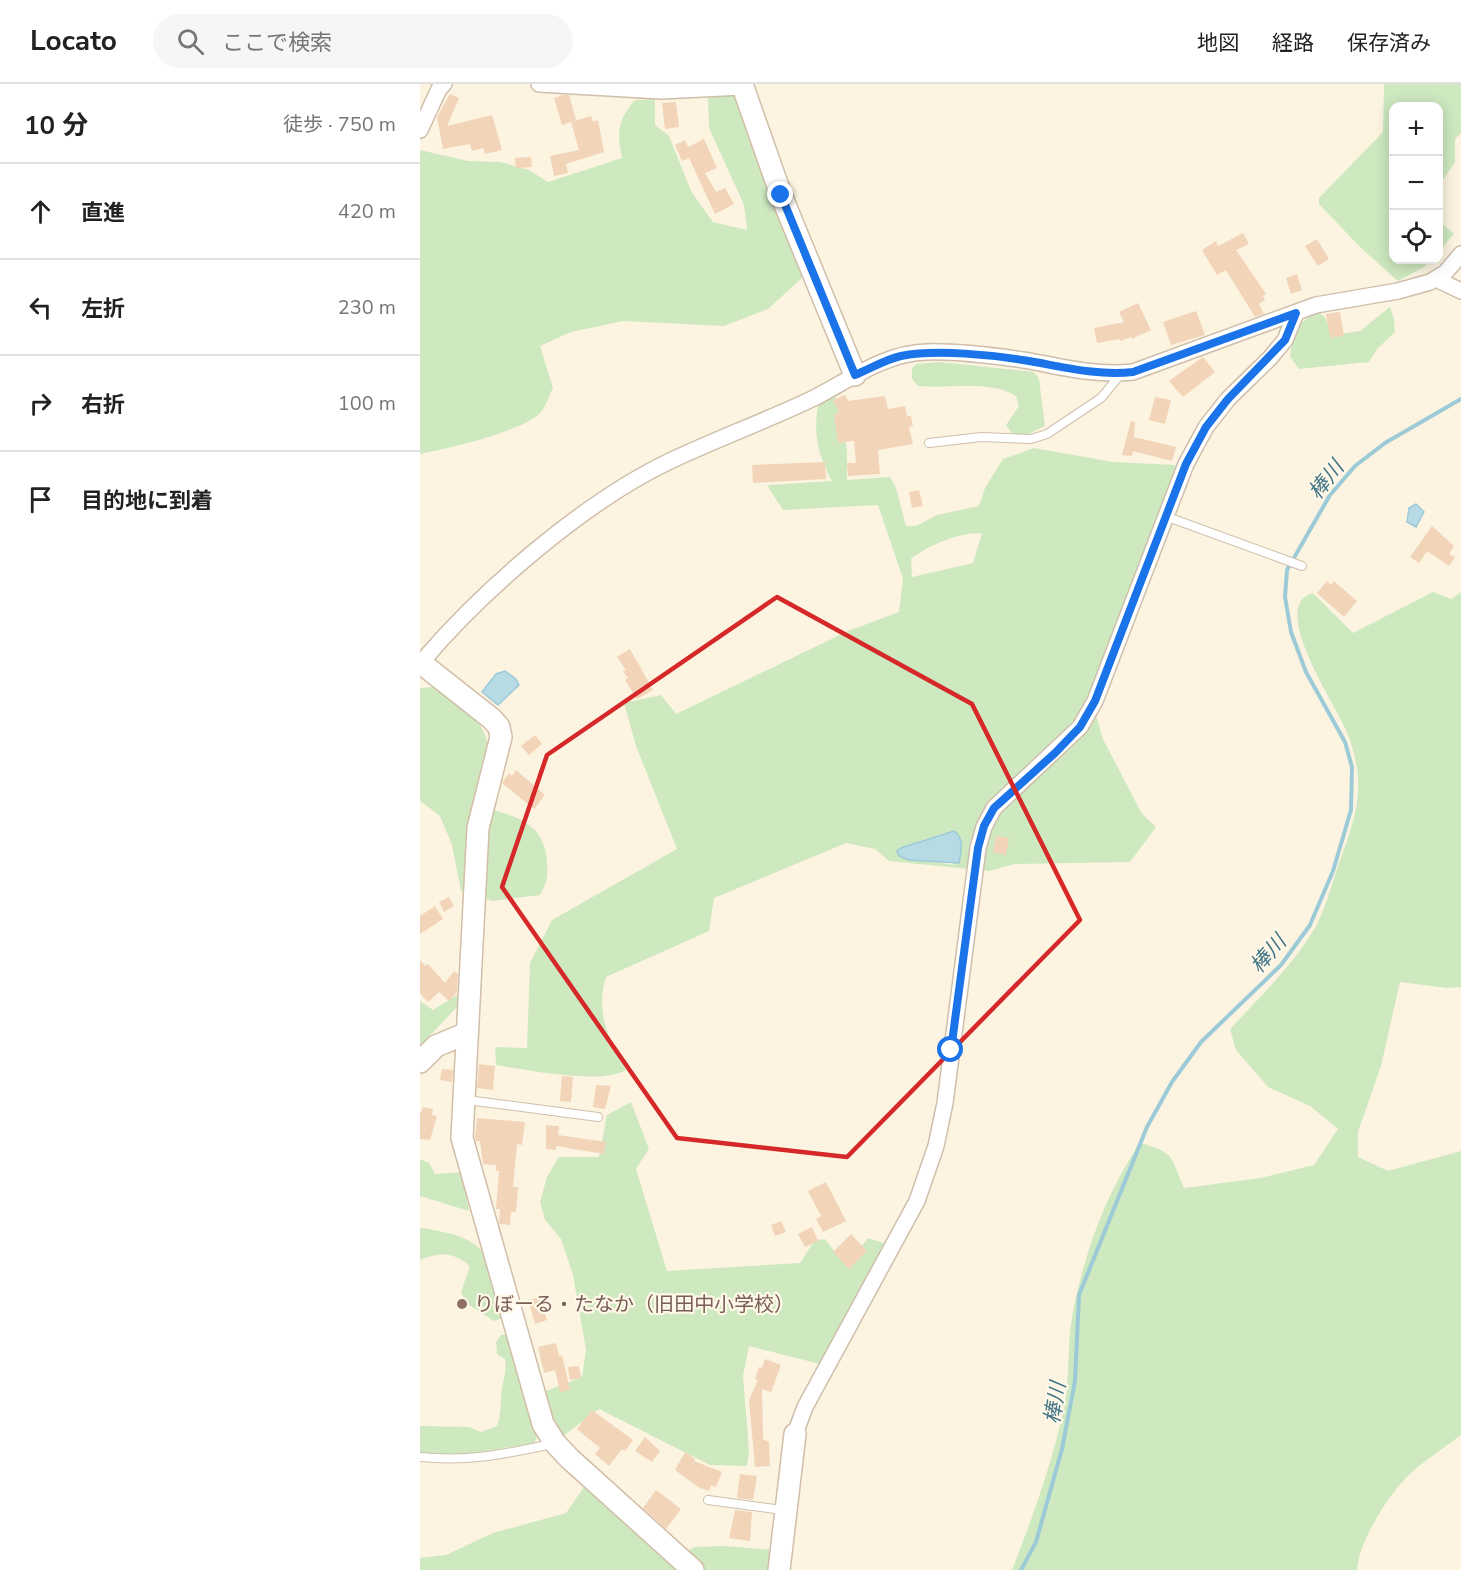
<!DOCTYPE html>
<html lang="ja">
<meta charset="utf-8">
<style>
:root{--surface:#fff;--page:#f6f6f6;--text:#222;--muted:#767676;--line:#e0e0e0}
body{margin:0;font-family:"Nunito Sans","Noto Sans JP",sans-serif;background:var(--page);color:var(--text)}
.controls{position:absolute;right:18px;top:18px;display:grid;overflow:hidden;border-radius:12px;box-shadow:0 3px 15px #0003}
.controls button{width:54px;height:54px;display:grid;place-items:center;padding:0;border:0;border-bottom:2px solid var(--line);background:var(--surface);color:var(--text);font:30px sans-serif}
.stop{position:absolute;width:18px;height:18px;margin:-14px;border:4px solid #1a73e8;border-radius:50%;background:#fff}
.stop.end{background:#1a73e8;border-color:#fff;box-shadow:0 2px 6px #0008}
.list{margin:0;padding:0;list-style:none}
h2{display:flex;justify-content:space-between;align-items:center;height:78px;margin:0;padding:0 24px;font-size:26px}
h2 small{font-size:20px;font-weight:400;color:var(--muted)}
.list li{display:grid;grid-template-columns:39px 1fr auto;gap:18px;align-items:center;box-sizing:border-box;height:96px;padding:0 24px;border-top:2px solid var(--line)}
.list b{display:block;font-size:22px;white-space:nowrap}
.list em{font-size:20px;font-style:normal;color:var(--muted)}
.icon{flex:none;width:33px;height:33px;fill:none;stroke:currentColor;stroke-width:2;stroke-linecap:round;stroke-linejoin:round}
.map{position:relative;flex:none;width:1041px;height:1486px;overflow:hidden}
header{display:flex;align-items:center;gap:36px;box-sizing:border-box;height:84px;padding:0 30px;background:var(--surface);border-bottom:2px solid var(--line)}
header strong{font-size:28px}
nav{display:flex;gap:33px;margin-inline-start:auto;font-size:21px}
.search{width:420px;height:54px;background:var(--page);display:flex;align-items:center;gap:15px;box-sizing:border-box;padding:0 21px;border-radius:33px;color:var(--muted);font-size:22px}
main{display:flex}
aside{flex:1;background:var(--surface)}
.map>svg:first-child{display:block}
.green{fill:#cee9c0;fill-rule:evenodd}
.water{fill:#b6dbe5;stroke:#9ccad7;stroke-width:1.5}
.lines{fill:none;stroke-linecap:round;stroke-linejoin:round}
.stream{stroke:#9ccad7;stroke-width:4}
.building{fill:#f2d4b9}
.lane-casing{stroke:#cfbeab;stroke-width:10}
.street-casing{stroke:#cfbeab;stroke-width:18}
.secondary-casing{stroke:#d2bea8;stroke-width:24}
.lane{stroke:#fff;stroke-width:8}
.street{stroke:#fff;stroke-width:15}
.secondary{stroke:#fff;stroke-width:21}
.route{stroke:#1a73e8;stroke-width:8}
.marked{fill:none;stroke:#d62828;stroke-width:4.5;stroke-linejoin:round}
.education-dot{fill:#8d6e63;stroke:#fff8e8;stroke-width:2}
.labels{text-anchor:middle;stroke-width:4.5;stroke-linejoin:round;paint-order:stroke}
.education-label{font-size:20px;fill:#785e54;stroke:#fff8e8;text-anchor:start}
.water-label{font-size:21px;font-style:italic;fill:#427687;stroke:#fff8e8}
</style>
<header>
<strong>Locato</strong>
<div class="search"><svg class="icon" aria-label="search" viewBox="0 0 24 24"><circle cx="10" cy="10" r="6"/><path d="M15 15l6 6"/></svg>ここで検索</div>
<nav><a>地図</a><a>経路</a><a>保存済み</a></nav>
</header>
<main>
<aside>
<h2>10 分<small>徒歩 · 750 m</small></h2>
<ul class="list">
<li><svg class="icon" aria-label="ahead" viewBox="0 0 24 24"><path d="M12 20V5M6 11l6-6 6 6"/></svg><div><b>直進</b></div><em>420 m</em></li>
<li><svg class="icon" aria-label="left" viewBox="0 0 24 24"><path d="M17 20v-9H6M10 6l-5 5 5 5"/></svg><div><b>左折</b></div><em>230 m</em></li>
<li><svg class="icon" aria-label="right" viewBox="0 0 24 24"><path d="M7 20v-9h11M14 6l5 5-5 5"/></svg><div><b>右折</b></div><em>100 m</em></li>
<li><svg class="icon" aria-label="arrive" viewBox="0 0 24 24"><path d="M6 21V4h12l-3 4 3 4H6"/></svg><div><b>目的地に到着</b></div></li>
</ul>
</aside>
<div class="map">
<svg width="1041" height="1486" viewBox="0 0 1041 1486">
<rect width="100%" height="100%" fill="#fcf4e1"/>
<g class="green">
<polygon points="964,0 1041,0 1041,49 1035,55 1035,78 1019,102 1018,22 974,22 974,176 1011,176 1004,183 978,197 940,163 899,120 899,114 963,48"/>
<path d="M315,10L383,193L348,225L304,242L203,237L151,248L120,262L133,304C129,311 126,323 120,329C101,348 27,365 0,370V66L48,77L80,78L109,86L128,98L202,74C197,48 197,37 215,16L235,15V41L249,52L271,107L293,138L327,146L324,121L289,44L288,14Z"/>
<polygon points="1019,137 1034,150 1019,167"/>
<path d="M970,223L974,235L975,248L957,265L949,278L879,285L870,273C872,252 878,238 897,227L905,233L912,251L940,247Z"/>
<path d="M520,278L614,288L619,295L625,342L607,351H593L586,341L599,322L596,312C570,296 529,305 498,302L492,295V284L497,280Z"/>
<path d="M415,312L427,365V396L470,393L476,404L486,442H496L517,431L559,422L565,404L583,375L614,364L693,378L755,381V393L671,614L683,655L722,730L736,743L710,778L595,780L569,787L469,777L455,765L426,759L294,814L289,847L186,893C175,930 189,954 206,986C181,1001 106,986 76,981L75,963L107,964L110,879L132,836L257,765L216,662L204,619L241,611L256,630L428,547L479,528L483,495L458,421L363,426L348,403L349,401L412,397C398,371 393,352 398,322ZM562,449L553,479L492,493L491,475C511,460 537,449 562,449ZM525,749L533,781L479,772L481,764Z"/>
<path d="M1013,508L1031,515L1041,508V903L1027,904L980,898L961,982L938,1048V1073L968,1087L1041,1067V1351C1024,1364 1005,1376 990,1390C968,1411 939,1457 937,1486H592C613,1432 631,1382 644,1325C650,1295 647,1263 652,1233C663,1173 685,1110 720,1059C756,1069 750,1072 764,1104L841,1094L894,1081L918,1045L890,1022L848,1003L816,966L810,945C840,913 872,882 895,844C906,824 912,798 920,776C932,744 943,714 936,679C934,668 930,655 925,644C916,622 847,520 893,509L933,549Z"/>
<path d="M13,603C76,639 71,658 70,725C102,734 125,742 127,779C128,793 127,799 120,811L73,817L41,807L32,761L20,732L0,717V604Z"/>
<polygon points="40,909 38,922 0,962 0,917 13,926"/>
<polygon points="211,1018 229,1065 216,1085 247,1187 380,1179 395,1156 405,1155 426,1182 448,1154 464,1159 400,1280 329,1262 323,1292 329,1367 327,1382 290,1381 179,1325 142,1353 130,1340 121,1309 162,1293 166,1266 153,1191 141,1155 125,1136 120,1118 127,1093 139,1073 179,1073 187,1031"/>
<polygon points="0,1075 9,1079 15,1090 42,1088 49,1127 0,1112"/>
<path d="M3,1144C23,1148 48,1151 62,1167L83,1234L74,1237L46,1219L41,1208L50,1182C34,1168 19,1168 0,1176V1145Z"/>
<path d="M90,1250L104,1295L117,1354L114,1359L43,1371L0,1369V1342L49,1343L61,1348L77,1342C82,1329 80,1318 82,1304C84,1292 87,1287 85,1275L77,1270L76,1258L81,1251Z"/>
<polygon points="164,1403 261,1486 0,1486 0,1474 26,1471 73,1449 146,1429"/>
<polygon points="305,1462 353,1466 351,1486 286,1486 266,1469 274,1463"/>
</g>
<g class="water">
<polygon points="996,420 1004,428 996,443 987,438 989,424"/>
<polygon points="85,587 96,595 99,601 78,621 62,608 76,590"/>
<path d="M534,747C545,755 541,767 539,779L489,776L479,772L477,767L481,764Z"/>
</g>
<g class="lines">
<polyline class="stream" points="601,1486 616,1458 642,1365 655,1297 659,1211 727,1043 752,998 781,958 861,881 890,841 913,787 931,726 932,683 925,658 886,588 871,548 865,513 867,486 910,411 935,382 965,359 1041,315"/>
</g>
<g class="building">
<polygon points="30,10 39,14 27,42 72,31 82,66 65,70 63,64 52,67 50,60 23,65 17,33"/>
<polygon points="143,11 149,11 156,36 142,41 134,14"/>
<polygon points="256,18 259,43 245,45 242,19"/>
<polygon points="171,32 173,38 178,36 184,68 146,80 148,89 134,92 130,72 159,66 151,38"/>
<polygon points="284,55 297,84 285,89 296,108 305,104 314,120 295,130 269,74 262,77 255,61 265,56 268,63"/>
<polygon points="111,73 112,83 96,84 95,74"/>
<polygon points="823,149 829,160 816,166 846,210 843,212 845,216 839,220 844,230 835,233 806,186 797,191 782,166 796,157 798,162"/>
<polygon points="897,155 909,175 898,182 885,162"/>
<polygon points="877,190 882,206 871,210 866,194"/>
<polygon points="718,219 731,246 712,255 711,253 700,257 699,255 677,259 674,244 704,238 699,228"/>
<polygon points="776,227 785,251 751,261 743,238"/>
<polygon points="920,228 924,252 910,254 906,230"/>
<polygon points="783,273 795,288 763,313 749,297"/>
<polygon points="425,311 428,317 465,312 468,325 485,322 487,332 491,332 493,342 489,343 493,360 458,366 460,390 428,392 427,379 436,379 434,357 418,359 414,330 419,329 413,316"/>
<polygon points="735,313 751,316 745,340 729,336"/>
<polygon points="711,337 715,338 714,353 756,363 752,377 713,367 712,372 702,371"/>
<polygon points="405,378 406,395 333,399 332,381"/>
<polygon points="499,406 503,422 492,424 489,408"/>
<polygon points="1012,442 1034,462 1029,470 1035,473 1029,482 1007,467 999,479 990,473"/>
<polygon points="907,497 911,501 914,497 937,517 924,533 897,509"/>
<polygon points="210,565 233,606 217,615 205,596 208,594 203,587 206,586 197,573"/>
<polygon points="115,651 122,660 109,671 101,662"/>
<polygon points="96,686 125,711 114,725 82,699 89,689 92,692"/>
<polygon points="576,752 589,754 586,771 573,768"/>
<polygon points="29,813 34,822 24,828 19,818"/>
<polygon points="15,822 23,835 0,850 0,832"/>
<polygon points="0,876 5,882 8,880 25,899 34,887 38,890 37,908 29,917 19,908 8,918 0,909"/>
<polygon points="59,980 75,982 73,1006 57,1004"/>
<polygon points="22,985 33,986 32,998 20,996"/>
<polygon points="142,992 153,993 151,1018 140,1017"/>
<polygon points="176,1001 191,1002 185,1025 173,1023"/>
<polygon points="3,1023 13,1025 12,1031 17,1032 10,1056 0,1055 0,1030"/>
<polygon points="57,1034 105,1038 102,1061 97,1060 93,1103 98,1103 96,1128 91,1128 90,1141 79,1140 80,1125 76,1125 79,1087 76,1087 76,1081 63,1080 60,1057 56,1057 55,1053"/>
<polygon points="126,1041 139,1042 138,1051 186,1058 184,1070 136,1062 136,1066 126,1065"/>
<polygon points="406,1098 426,1137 403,1148 396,1135 401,1132 388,1107"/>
<polygon points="361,1137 366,1148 355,1152 351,1141"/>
<polygon points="392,1143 398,1157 385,1163 378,1150"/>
<polygon points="431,1150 447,1167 429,1185 413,1168"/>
<polygon points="120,1213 127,1236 115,1240 108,1216"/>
<polygon points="136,1259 139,1272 142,1271 150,1306 140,1308 135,1286 124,1289 118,1263"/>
<polygon points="345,1275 361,1281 351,1308 342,1305 343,1355 349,1358 350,1382 335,1383 329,1316 338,1296 335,1295 339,1283 342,1284"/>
<polygon points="159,1282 161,1294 150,1296 148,1283"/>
<polygon points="172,1326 213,1356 205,1367 202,1365 189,1382 175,1370 180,1364 157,1345"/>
<polygon points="225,1353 240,1367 232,1378 215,1367"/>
<polygon points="265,1368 275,1375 274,1377 302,1388 296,1403 291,1401 289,1407 278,1403 255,1386"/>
<polygon points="320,1390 337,1392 333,1416 317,1414"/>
<polygon points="236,1406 261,1425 246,1445 223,1424"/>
<polygon points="315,1426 332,1428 330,1457 309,1454"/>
</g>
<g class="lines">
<defs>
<g id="lane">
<polyline points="509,359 561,353 611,355 627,350 681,314 700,291"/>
<polyline points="745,432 882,482"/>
<polyline points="47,1016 178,1033"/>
<path d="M0,1373C48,1378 85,1370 132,1360"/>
<polyline points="288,1416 363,1426"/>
</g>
<g id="street">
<polyline points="119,0 241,7 323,3"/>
<polyline points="0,46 19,5 24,0"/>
<polyline points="1016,195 1041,207"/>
<path d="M0,580C61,507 163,419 248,378C296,355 346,337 394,314C429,296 465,269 506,268C533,267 583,273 610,277C645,284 678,292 713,288L896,221L978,207L1010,198L1025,189L1041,170"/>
<polyline points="375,1350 385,1323 497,1117 516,1062 525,1019 558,764 564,743 574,724 660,643 675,617 766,380 786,343 808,315 850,274 865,256 876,229"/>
</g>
<g id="secondary">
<polyline points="322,0 361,111 435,291"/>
<polyline points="1,579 72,635 79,643 81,653 58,744 42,1054 123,1340 135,1359 149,1374 273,1486"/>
<polyline points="0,978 16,962 47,949"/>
<polyline points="359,1486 375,1350"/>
</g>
</defs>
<use href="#lane" class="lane-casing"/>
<use href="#street" class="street-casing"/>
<use href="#secondary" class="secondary-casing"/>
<use href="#lane" class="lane"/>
<use href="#street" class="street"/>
<use href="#secondary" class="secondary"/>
</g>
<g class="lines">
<path class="route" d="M361,111L435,291C450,285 466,275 481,272C516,265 574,271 609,277C644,283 677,292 713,288L876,229L865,256L808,315L786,343L766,380L675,617L660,643L635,669L574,724L564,742L558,764L531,966"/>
</g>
<path class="marked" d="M357,513L552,620L660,836L427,1073L257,1054L82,803L127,671Z"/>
<circle class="education-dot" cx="42" cy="1220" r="6"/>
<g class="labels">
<g class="education-label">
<text x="54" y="1227">りぼーる・たなか（旧田中小学校）</text>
</g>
<g class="water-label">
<text transform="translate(906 396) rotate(-52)" y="7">棒川</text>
<text transform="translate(848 870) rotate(-49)" y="7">棒川</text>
<text transform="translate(635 1319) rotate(-81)" y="7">棒川</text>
</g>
</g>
</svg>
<div class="controls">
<button>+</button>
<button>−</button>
<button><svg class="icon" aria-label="locate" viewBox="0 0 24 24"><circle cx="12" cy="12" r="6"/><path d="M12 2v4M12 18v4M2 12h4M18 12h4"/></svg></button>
</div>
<div class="stop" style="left:531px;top:966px"></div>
<div class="stop end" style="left:361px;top:111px"></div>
</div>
</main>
